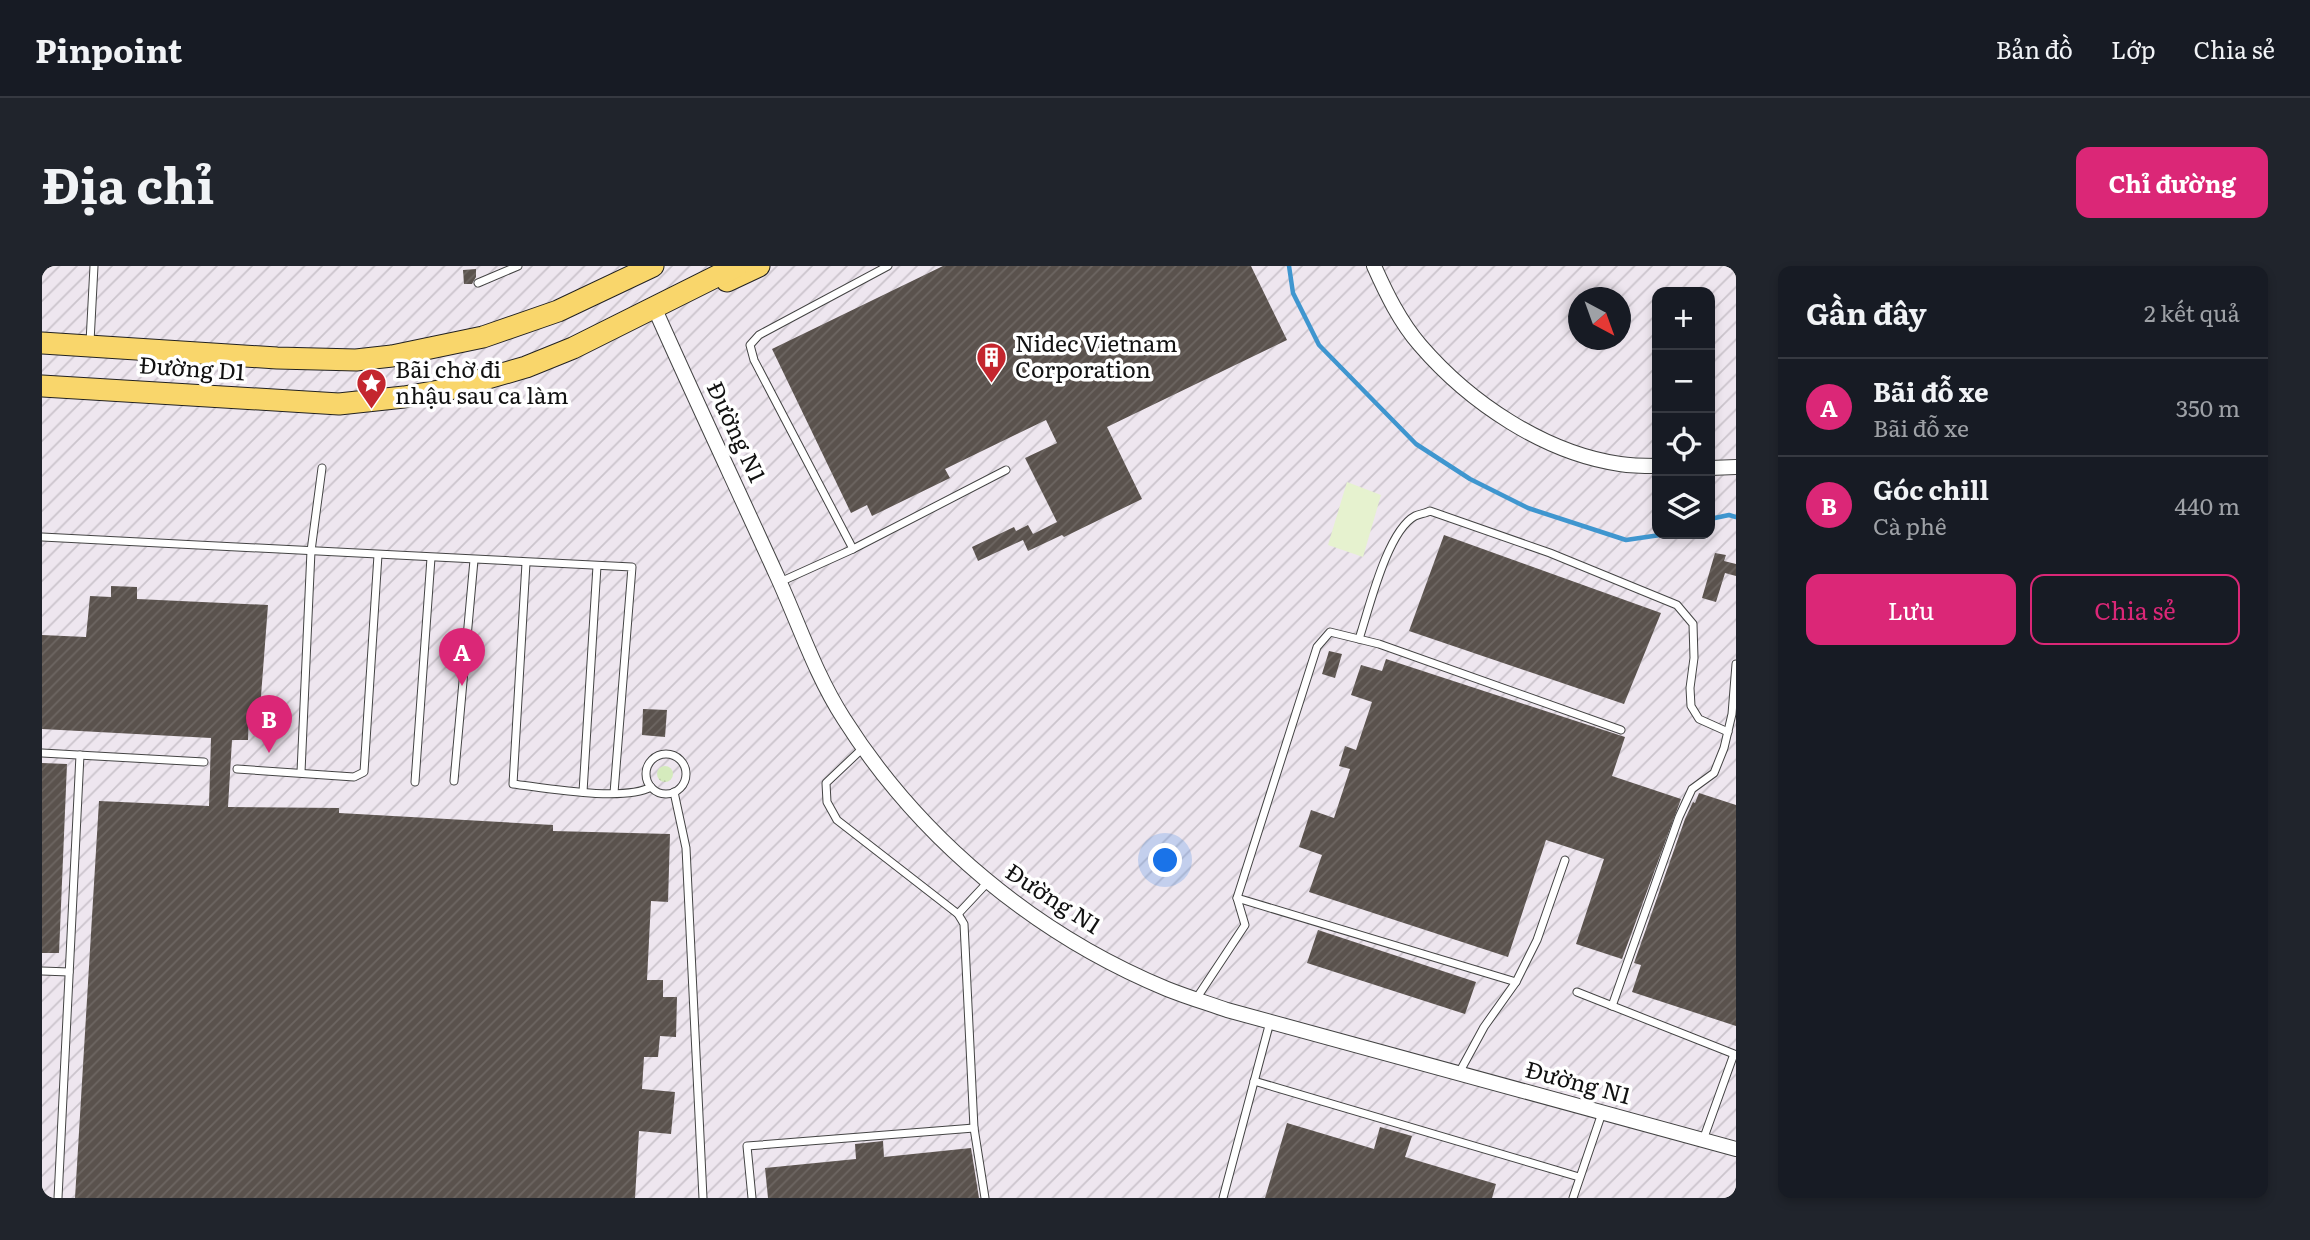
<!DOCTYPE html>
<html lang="vi">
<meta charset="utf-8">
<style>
:root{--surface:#171b24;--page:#20242c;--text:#f1f3f6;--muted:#9ea1a6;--line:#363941;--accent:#db2777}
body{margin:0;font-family:Literata,serif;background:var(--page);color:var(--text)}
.controls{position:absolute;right:21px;top:21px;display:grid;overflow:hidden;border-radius:14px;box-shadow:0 4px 10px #0003}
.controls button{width:63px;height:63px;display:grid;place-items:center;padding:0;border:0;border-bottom:2px solid var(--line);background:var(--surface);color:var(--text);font:35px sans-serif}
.compass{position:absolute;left:1526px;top:21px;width:63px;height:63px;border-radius:50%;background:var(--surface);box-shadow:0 4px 10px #0003;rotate:139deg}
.you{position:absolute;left:1124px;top:595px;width:24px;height:24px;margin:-18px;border:5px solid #fff;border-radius:50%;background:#1a73e8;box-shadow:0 0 0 10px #1a73e833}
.badge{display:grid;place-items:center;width:46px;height:46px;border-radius:50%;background:var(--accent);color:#fff;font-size:23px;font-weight:700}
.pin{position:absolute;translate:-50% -58px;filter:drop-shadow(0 2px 4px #0008)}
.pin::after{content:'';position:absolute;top:37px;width:24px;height:21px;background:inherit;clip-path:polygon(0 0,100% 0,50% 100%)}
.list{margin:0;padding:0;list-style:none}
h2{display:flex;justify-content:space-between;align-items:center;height:91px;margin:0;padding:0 28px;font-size:30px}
h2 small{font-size:23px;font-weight:400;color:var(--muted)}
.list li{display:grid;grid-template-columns:46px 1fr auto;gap:21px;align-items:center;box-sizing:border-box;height:98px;padding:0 28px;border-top:2px solid var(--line)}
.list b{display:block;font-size:26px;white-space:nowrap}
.list p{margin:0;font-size:23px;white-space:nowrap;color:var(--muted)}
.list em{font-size:23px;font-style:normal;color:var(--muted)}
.actions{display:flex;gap:14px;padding:21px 28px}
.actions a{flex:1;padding:16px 0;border:2px solid var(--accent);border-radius:14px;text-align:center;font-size:24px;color:var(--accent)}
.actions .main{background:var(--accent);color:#fff}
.icon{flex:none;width:38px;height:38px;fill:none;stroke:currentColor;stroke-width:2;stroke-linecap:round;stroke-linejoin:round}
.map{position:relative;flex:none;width:1694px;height:932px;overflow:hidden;border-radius:14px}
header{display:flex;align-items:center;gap:42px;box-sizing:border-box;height:98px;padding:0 35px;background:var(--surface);border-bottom:2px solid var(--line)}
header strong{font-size:33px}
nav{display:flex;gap:38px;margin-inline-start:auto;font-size:24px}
.intro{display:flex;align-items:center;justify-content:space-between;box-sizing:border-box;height:168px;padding:0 42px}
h1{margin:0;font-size:49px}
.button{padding:18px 32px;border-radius:14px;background:var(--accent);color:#fff;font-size:24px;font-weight:700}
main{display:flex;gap:42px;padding:0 42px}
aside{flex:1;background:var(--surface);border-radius:14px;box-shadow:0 4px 10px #0003}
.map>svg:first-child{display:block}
.industrial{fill:url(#industrial-furrows);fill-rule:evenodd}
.grass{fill:url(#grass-tufts)}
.pitch{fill:#e6f2cf}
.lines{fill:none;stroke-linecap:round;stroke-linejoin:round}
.stream{stroke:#3f96cf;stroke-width:4.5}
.building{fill:url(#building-hatch)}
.lane-casing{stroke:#444;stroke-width:9}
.street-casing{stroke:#444;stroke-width:16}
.primary-casing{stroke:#222;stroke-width:23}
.lane{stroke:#fff;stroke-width:7}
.street{stroke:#fff;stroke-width:14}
.primary{stroke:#f9d66b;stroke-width:21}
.labels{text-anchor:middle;stroke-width:7;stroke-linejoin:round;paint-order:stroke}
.poi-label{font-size:23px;fill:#111;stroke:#fff;text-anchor:start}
.street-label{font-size:23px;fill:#111;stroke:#fff}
</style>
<header>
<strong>Pinpoint</strong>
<nav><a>Bản đồ</a><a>Lớp</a><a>Chia sẻ</a></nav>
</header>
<div class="intro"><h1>Địa chỉ</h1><a class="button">Chỉ đường</a></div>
<main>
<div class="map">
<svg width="1694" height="932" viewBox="0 0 1694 932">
<defs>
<pattern id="industrial-furrows" width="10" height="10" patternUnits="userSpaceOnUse" patternTransform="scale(1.75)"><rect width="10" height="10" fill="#eee6ef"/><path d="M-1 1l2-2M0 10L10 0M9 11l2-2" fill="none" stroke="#cbc4cc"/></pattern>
<pattern id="grass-tufts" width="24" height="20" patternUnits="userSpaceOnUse" patternTransform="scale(1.75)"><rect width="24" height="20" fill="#d5ebbd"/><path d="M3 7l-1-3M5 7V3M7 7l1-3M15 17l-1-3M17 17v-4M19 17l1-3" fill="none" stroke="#b6c8a1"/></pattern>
<pattern id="building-hatch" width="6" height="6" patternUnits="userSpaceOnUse" patternTransform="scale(1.75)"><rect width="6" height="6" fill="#5a524d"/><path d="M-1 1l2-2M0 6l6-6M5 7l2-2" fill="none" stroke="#6d6662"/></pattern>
</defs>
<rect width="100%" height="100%" fill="#fffdf5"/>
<path class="industrial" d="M0,0H1694V932H0ZM1615,26H1668V268H1615ZM1536,32H1578V74H1536Z"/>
<circle class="grass" cx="623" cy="508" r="8"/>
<polygon class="pitch" points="1305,216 1339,229 1321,291 1286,279"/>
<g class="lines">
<g class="stream">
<polyline points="1247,0 1251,27 1277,79 1374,178 1428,213 1486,242 1584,274 1625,268"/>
<polyline points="1668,253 1687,249 1694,251"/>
</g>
</g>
<g class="building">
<polygon points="901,0 1209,0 1245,74 1065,161 1100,233 1022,271 1020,269 986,285 981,274 936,295 930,281 972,261 974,265 986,259 991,268 1015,256 983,192 1015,177 1004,154 903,203 908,212 830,250 825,239 809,247 730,83"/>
<polygon points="434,3 434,11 430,18 422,18 421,4"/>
<polygon points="1402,269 1619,347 1582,438 1367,365"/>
<polygon points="1673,287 1684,289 1682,295 1694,298 1694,310 1683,307 1674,336 1660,332"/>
<polygon points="69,320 95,321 95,333 226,339 218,443 207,444 206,474 190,474 186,541 297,542 297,547 511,559 511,565 628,568 626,636 609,635 605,714 621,714 621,731 635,731 634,771 618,770 616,791 602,791 600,823 633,826 629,868 597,865 593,932 33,932 57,535 167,540 169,472 0,463 0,369 44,371 48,330 69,331"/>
<polygon points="1287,385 1300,388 1293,412 1280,408"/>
<polygon points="1344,393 1583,471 1570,510 1639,533 1580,693 1534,678 1562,593 1504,574 1466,691 1267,626 1280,589 1257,581 1269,544 1292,552 1308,503 1297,500 1303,480 1314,484 1330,436 1309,429 1319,399 1340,405"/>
<polygon points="601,443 625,444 623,471 600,469"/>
<polygon points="0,497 25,498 17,687 0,687"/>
<polygon points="1657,527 1694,539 1694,760 1590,726 1599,699 1592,697 1643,553 1651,536 1653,537"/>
<polygon points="1276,664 1434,716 1423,748 1265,697"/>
<polygon points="1245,857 1332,883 1338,861 1370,870 1363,891 1454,918 1450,932 1223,932"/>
<polygon points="841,875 842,891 929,882 937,932 726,932 723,902 814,893 813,878"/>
</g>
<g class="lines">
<defs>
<g id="lane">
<polyline points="436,17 476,0"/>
<polyline points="48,76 52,0"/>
<polyline points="0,271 590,301 572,527"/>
<polyline points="811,283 712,94 708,79 717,69 846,0"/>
<path d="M484,297L471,518C504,522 581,536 609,521"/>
<polyline points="738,316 811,283 964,204"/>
<path d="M1317,373C1327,343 1345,265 1373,250C1378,248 1384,247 1388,245L1508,287L1635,339L1651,358L1652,392L1648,422L1649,440L1657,453L1686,466"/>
<polyline points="822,481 784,517 785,536 795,554 916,648 922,658 932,862 943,932"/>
<polyline points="0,487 162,496"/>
<circle cx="624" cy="508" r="20"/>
<polyline points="195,503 312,511 322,506 336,289"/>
<polyline points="259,506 269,285 280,202"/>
<polyline points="412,515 432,294"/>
<polyline points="373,516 389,292"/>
<polyline points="541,526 555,300"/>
<polyline points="632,526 644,582 661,932"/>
<polyline points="1195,632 1474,716 1495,674 1523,594"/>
<polyline points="916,648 945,617"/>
<polyline points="0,705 27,706"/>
<polyline points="1535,726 1692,788 1661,874"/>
<polyline points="1154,733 1203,659 1195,632 1275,381 1288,366 1337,378 1579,464"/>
<polyline points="1570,740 1637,551 1650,523 1672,507 1682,482 1690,448 1694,398"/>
<polyline points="1417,807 1442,761 1474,716"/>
<polyline points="1212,815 1537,911"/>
<polyline points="16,932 38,489"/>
<polyline points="710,932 705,880 932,862"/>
<polyline points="1181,932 1228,756"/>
<polyline points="1531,932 1560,847"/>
</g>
<g id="street">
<path d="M1332,0C1344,27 1358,56 1378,79C1427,136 1502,187 1578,198C1590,200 1603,200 1615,200"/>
<path d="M612,41C652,131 694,220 735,310C757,358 773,408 802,453C878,573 994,669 1125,723C1145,731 1165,737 1185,744L1694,883"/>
<polyline points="1668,202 1694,201"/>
</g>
<g id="primary">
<polyline points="685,15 717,0"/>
<polyline points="0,77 235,92 314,94 350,90 441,71 516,45 611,0"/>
<polyline points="0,120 297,138 362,131 408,123 484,101 531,82 695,0"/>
</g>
</defs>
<use href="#lane" class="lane-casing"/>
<use href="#street" class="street-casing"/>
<use href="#primary" class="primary-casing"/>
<use href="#lane" class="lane"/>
<use href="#street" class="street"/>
<use href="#primary" class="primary"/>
</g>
<defs>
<symbol id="building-pin" viewBox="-11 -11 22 30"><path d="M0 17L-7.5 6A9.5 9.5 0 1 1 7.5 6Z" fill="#c4262e" stroke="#fff"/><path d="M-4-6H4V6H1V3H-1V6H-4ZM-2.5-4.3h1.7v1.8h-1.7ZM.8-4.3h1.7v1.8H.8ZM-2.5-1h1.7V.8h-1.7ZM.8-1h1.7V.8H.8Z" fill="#fff"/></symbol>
<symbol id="sight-pin" viewBox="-11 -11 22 30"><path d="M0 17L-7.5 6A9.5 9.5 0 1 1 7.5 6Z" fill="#c4262e" stroke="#fff"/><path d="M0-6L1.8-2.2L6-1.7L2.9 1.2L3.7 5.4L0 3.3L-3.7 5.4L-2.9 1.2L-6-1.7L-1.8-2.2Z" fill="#fff"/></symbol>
</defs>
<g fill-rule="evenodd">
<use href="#building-pin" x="932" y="74" width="35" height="47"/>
<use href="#sight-pin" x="312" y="100" width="35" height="47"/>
</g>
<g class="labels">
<g class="poi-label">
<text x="973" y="86">Nidec Vietnam<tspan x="973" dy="26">Corporation</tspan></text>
<text x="353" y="112">Bãi chờ đi<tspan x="353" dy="26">nhậu sau ca làm</tspan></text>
</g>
<g class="street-label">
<text transform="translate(150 103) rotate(4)" y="8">Đường D1</text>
<text transform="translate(694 166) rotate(65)" y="8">Đường N1</text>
<text transform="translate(1011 633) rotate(33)" y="8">Đường N1</text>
<text transform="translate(1536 817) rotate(15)" y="8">Đường N1</text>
</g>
</g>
</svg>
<div class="controls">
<button>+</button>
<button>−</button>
<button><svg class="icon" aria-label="locate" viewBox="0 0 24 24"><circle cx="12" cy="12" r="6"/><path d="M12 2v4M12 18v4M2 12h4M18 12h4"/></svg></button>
<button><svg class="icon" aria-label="layers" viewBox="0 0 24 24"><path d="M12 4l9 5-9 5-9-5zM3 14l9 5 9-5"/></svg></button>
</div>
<svg class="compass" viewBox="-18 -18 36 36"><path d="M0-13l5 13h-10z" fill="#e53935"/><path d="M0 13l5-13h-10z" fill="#9ea1a6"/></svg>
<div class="you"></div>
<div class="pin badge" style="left:420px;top:420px">A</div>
<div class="pin badge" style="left:227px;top:487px">B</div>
</div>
<aside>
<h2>Gần đây<small>2 kết quả</small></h2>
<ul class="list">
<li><span class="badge">A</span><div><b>Bãi đỗ xe</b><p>Bãi đỗ xe</p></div><em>350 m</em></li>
<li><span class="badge">B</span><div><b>Góc chill</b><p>Cà phê</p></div><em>440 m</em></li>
</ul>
<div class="actions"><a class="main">Lưu</a><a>Chia sẻ</a></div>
</aside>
</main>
